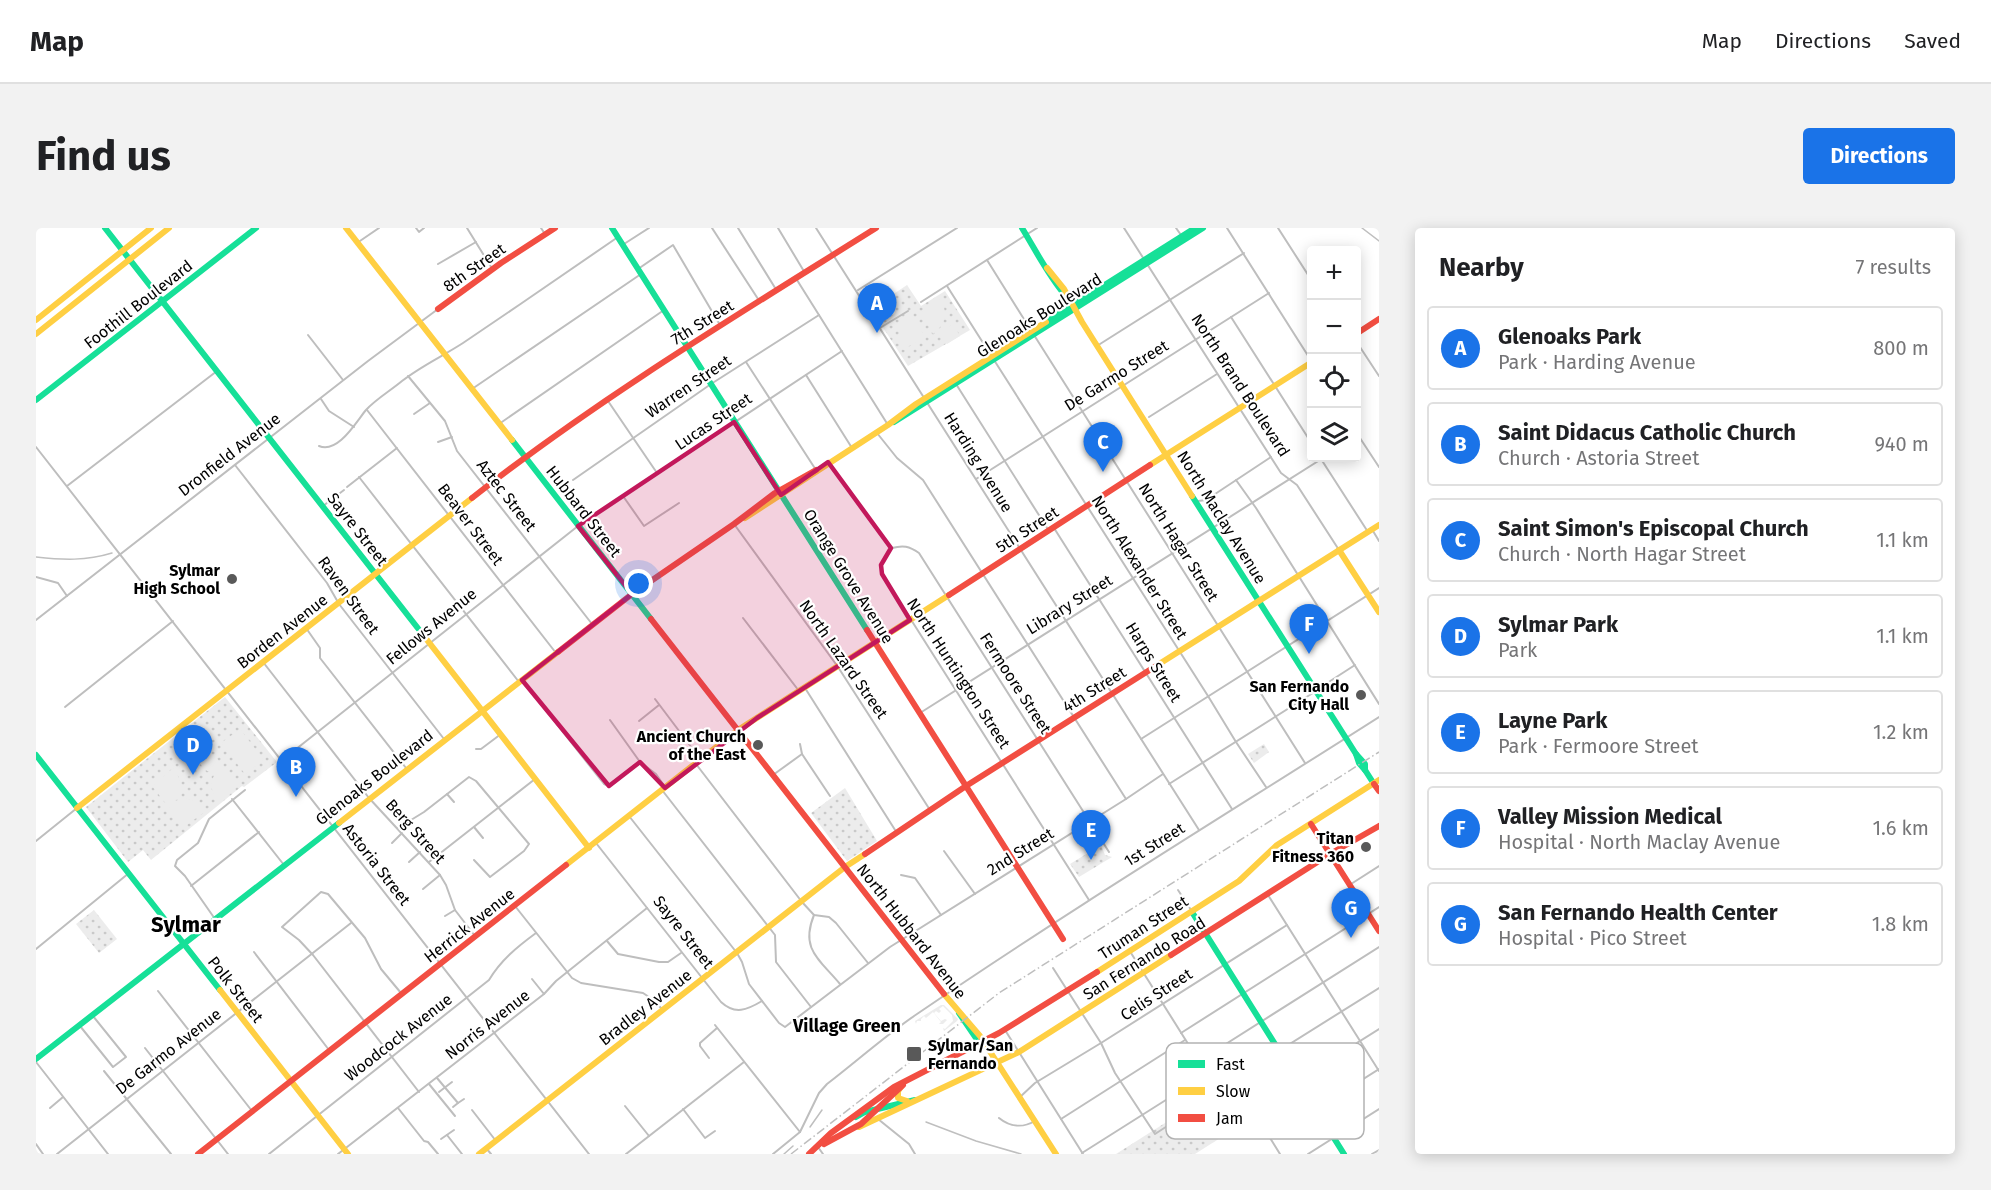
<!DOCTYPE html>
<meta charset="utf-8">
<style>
:root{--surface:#fff;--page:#f2f2f2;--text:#202124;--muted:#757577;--line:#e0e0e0;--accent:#1a73e8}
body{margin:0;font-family:"Fira Sans",sans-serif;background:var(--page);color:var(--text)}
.controls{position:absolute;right:18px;top:18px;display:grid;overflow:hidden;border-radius:6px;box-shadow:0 3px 15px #0003}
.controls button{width:54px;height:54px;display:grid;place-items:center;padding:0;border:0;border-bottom:2px solid var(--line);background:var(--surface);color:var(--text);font:30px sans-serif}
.you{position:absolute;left:603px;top:356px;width:21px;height:21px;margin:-15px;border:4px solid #fff;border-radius:50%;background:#1a73e8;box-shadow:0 0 0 9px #1a73e833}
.badge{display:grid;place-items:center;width:39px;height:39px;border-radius:50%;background:var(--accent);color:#fff;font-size:20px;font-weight:700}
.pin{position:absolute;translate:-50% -50px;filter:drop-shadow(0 2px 3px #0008)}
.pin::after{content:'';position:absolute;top:32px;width:21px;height:18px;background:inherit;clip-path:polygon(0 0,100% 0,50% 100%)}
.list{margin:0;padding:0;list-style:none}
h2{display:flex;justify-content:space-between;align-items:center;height:78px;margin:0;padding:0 24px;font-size:26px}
h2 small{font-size:20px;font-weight:400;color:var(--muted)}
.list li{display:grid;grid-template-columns:39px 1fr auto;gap:18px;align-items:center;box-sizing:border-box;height:84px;margin:0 12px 12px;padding:0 12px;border:2px solid var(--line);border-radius:6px}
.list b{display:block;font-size:22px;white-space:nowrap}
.list p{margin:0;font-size:20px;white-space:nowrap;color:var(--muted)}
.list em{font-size:20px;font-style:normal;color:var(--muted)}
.icon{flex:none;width:33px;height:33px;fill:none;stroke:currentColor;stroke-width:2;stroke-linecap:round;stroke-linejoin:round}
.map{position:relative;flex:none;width:1343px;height:926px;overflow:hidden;border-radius:6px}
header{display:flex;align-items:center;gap:36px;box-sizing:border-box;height:84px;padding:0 30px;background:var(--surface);border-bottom:2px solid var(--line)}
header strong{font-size:28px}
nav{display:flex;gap:33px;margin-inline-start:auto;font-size:21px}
.intro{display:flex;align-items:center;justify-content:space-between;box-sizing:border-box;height:144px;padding:0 36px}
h1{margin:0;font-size:42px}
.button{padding:15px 27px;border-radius:6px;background:var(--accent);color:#fff;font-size:21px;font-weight:700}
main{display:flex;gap:36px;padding:0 36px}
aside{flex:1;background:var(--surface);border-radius:6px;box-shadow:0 3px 15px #0003}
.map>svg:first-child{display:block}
.grass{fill:url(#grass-dots)}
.garden{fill:#ececec}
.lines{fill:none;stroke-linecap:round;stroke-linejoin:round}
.stream{stroke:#bfbfbf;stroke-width:1.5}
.street{stroke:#bebebe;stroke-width:2}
.fast{stroke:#16e098;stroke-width:6}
.slow{stroke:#ffcf43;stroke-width:6}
.jam{stroke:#f24e42;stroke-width:6}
.rail{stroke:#bebebe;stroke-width:1.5;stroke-dasharray:9 3 1.5 3;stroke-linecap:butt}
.marked{fill:#c2185b;fill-opacity:0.2;stroke:#c2185b;stroke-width:4.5;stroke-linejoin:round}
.poi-dot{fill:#595959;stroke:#fff;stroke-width:2}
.labels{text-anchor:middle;stroke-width:4.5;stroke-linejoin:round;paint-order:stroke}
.street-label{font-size:16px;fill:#000;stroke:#fff}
.poi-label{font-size:16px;font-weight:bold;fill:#000;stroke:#fff;text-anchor:end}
.neighbourhood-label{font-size:18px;font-weight:bold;fill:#000;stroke:#fff}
.district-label{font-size:22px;font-weight:bold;fill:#000;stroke:#fff}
.key{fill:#fff;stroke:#b2b2b2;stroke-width:1.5}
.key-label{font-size:16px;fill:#000}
</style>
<header>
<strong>Map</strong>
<nav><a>Map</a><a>Directions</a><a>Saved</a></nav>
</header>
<div class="intro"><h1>Find us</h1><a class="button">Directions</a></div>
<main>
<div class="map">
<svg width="1343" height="926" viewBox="0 0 1343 926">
<defs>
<pattern id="grass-dots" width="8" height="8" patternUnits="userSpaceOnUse" patternTransform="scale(1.5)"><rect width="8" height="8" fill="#ececec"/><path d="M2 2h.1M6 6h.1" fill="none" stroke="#c9c9c9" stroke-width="1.8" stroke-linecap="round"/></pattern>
</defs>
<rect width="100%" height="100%" fill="#fff"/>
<g class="grass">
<polygon points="871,57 885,78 909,63 934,102 872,138 844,95 859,85 850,71"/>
<polygon points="189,469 241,534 208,559 206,558 115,632 107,622 92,634 50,579"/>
<polygon points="1228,516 1233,524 1218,535 1212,526"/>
<polygon points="809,560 841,613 811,633 775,585"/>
<polygon points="1065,617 1069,627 1076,629 1043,649 1034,636"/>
<polygon points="58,682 81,711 63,725 40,696"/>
<polygon points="1194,858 1196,858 1207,875 1191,885 1200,900 1159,926 1080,926 1178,864 1184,864"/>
</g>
<g class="garden">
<path d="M905,71C912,85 909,97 897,106L885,84Z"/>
<path d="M875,86L889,108L867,122C860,109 862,94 875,86Z"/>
<polygon points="917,96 924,108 911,116 903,104"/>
<polygon points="204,501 228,532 209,546 185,515"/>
<path d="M175,527L179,528L201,558L183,573C175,564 172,555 180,545L171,543L163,535Z"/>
<path d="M137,540C146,552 147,560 139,573C152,568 161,572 170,583L148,599L116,558Z"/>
<polygon points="905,777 908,777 922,791 921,793 908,803 907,800 909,801 917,793 916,787 907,778 903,781 905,783 903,785 900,783 898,785 905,793 909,791 911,792 907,796 903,796 905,794 897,784 890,790 888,788 885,791 885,793 881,793 880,796 879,793"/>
</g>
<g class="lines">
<g class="stream">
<polyline points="1326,0 1343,13"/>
<path d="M0,329C27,332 50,333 76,325"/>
<polyline points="890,894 940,913 985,926"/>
<polyline points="774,899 786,882"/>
<polyline points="748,926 757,918"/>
</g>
<g class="street">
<polyline points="380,0 383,4 388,0"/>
<polyline points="431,0 457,42"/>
<polyline points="505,0 509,6"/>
<polyline points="676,0 724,74"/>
<polyline points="702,0 741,63"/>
<polyline points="742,0 769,45"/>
<polyline points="780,0 1163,602"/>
<polyline points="1088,0 1245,245 1261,257 1303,322"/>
<polyline points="1140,0 1145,7"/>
<polyline points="1191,0 1276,134"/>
<polyline points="1242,0 1276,53"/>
<polyline points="321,15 343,0"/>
<polyline points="588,16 613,0"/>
<polyline points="951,32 996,104"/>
<polyline points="402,36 440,14"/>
<polyline points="602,41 637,17 684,97"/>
<polyline points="761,52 852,197"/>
<polyline points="911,58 956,129"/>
<polyline points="822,62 921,0"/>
<polyline points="885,74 1001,0"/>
<polyline points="1195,89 1276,216"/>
<polyline points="844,100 872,83"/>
<polyline points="272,107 307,152"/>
<polyline points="998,107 1269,535"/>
<polyline points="1320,113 1343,148"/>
<polyline points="1064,116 1208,25"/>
<polyline points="958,132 1172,468 1200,514 1230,559"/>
<polyline points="710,134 780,242"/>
<polyline points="770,147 816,220"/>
<polyline points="372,148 409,193 421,223 556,396"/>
<polyline points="920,156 1013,303"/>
<polyline points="436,161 605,46"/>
<polyline points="285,171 293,183 318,199"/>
<polyline points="572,173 621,245"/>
<polyline points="331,182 520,425"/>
<polyline points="378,186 394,175"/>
<polyline points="1113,189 1181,146"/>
<polyline points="463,196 628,82"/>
<polyline points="1320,204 1343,239"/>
<polyline points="841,205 861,230 887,252 1090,571"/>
<polyline points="402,214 416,209"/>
<path d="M283,218C302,226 320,194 330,182C340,171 354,163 366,153C385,138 407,128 427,115C479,80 530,45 582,9"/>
<polyline points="0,219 553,926"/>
<polyline points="1285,231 1332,304"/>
<polyline points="793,236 855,320 845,337 846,346 1053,672"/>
<polyline points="199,237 291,355 303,376 408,511"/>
<polyline points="323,249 483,454"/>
<polyline points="940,251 1233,65"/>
<polyline points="537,252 675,156 783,87"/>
<polyline points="1200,252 1220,280 1343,476"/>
<polyline points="31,258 181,143"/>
<polyline points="311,259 361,220"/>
<polyline points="587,268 608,298 643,275"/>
<polyline points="1162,273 1170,272 1235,229"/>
<polyline points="287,278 308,262"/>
<polyline points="698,296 802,439 894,582"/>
<polyline points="1018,300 1196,581"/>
<polyline points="1337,303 1343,313"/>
<path d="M856,320C867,317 873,318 883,325L1073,624"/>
<polyline points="0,349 22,355 31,368"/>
<polyline points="707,390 763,463"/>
<polyline points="0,392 332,133 402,81"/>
<polyline points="270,400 284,420 284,430 370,540"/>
<polyline points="227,434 333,570 404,647 410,657 419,682 439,708"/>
<polyline points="486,452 568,556 573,558 604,534"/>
<polyline points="769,460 861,605"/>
<polyline points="1278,460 1285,459 1319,437"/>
<polyline points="619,471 665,532"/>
<polyline points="29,479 137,393"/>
<polyline points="884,485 1287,230"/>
<polyline points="574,492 604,534 620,546 629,559"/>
<polyline points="603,493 623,477"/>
<polyline points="1105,511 1343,360"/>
<polyline points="764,516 766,526 794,568"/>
<polyline points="440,521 445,521 465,506"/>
<polyline points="245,533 542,298 806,123"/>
<polyline points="660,536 766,674 778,687 793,689 800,695 832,735"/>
<polyline points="737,547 766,526"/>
<polyline points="1133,556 1280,463"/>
<polyline points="626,562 739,707 740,734 775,779"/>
<polyline points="411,566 418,574"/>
<polyline points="196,571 248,637"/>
<polyline points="593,588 701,725 706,734 713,756 743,795 749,799 854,719 1090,571 1127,546"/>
<polyline points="438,599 447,610"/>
<polyline points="362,600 388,584 433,549 440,553 493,616 488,623 454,649 438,632"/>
<polyline points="0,613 41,580"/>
<polyline points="356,615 366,605"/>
<path d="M560,615L685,774C699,787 711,782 726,773"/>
<polyline points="908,623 939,666"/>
<polyline points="373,634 384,624"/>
<polyline points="393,634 499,551"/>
<polyline points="865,647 879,650 905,687"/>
<polyline points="1315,656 1343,638"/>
<polyline points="155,658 223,604"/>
<polyline points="387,661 404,647"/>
<polyline points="1142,662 1155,682"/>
<polyline points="1232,667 1343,843"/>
<polyline points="479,678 536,750 545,755 607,765 616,771 627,782"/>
<path d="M778,687C764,721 783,731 804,756"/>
<polyline points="409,688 419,682"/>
<polyline points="179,691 149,648 139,638 141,632 162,615 173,591 209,562"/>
<polyline points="571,713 582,726 623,734 632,734 645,725"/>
<polyline points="0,721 93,645"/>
<polyline points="218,724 293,822"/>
<polyline points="1095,725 1171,846 1182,861"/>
<polyline points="1017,740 1065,815 1079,845 1119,906 1179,867 1182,861 1343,760"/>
<polyline points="496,751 508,766"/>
<polyline points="122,763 216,883"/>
<polyline points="365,765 345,741 329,710 292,666 285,664 246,699 263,712 277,727 383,864"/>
<polyline points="679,797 764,904"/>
<polyline points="44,798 77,839 90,829 57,788"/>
<polyline points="969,802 1047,926"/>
<polyline points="1145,805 1343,679"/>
<polyline points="109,820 192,926"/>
<polyline points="673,830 664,818 664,815 681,800"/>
<polyline points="1163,833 1343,719"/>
<polyline points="0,834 72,926"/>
<polyline points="68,843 135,926"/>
<polyline points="401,850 422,875 417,879"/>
<polyline points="1198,852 1244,926"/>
<polyline points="393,856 419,888"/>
<polyline points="403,864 416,854"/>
<polyline points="984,869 999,855 1065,815 1251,697"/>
<polyline points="422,875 428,871"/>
<polyline points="589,878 613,908"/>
<polyline points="14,880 27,869"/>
<polyline points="362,880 388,913 392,914 402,926"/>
<polyline points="647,881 669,910 679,903"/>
<polyline points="1216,881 1343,801"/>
<polyline points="436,882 460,913"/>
<path d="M963,890C974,899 987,900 999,893"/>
<polyline points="842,891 873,916 879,926"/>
<polyline points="1025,891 1149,812"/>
<polyline points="411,907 426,926"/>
<polyline points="1234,910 1343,841"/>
<polyline points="405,911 418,902"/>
<polyline points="0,916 7,926"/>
<polyline points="782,919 787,926"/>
<polyline points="450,920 455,926"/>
<polyline points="1046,925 1171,846"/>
<polyline points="21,926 315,695"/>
<path d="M233,926L453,752C465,732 481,719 500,705"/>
<polyline points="302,926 508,766 520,753 611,680"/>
<polyline points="590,926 708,834"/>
<path d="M737,926L764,904L783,865L791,856C821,833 850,807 881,786C1032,683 1189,587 1343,489"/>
<polyline points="1272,926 1343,881"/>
<polyline points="1336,926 1343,922"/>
</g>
<g class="fast">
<polyline points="69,0 388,408"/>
<polyline points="576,0 831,402"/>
<path d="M986,0C1000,23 1012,47 1029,67"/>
<polyline points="1010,94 1159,0"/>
<polyline points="0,172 220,0"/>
<polyline points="858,194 1167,0"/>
<polyline points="476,212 615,391"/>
<polyline points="1156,268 1320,526 1329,536 1329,542 1338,556"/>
<polyline points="1320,526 1323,535 1329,542"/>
<polyline points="0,527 184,762"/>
<polyline points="1156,684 1308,926"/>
<polyline points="923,785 940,810 946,814"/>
<polyline points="0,831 303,595"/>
<polyline points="820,889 829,884 879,872"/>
</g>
<g class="slow">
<polyline points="310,0 476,212"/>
<polyline points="1011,40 1028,61 1046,94 1156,268"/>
<polyline points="0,92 115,0"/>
<polyline points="0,106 133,0"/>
<polyline points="1114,237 1276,134"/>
<polyline points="709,290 852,197 880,176 1010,94"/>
<polyline points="1303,322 1343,384"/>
<polyline points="388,408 553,620"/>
<polyline points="1120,438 1343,297"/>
<polyline points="41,580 436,270"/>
<polyline points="303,595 522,424"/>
<polyline points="530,637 702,502 913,367"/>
<polyline points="1061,744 1203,653 1241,617 1343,552"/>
<polyline points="184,762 312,926"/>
<polyline points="908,766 944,808 1020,926"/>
<polyline points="865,859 862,863 862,870 871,873"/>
<polyline points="823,899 983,824 1135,727"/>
<polyline points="443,926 809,639 829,626"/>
</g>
<g class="jam">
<polyline points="402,81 465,35 519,0"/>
<polyline points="1320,106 1343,91"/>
<path d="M436,270C563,170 703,86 840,0"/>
<polyline points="913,367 1114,237"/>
<polyline points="615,391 908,766"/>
<polyline points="831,402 1027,711"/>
<polyline points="522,424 596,366 698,296 739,265 780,242"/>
<polyline points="1338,556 1343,563"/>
<polyline points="1275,596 1343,703"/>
<polyline points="829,626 930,558 1120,438"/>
<polyline points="1135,727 1294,626 1343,598"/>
<polyline points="788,916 825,896 867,857"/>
<polyline points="162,926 530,637"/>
<polyline points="773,926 795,905 858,859 963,805 1061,744"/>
</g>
<polyline class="rail" points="755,926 963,765 1343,524"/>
</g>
<path class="marked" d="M698,194L745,267L792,234L855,320L845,337L846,346L874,392L721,490L629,560L604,534L573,558L486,452L596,366L542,298Z"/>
<g class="poi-dot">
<circle cx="196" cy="351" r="6"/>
<circle cx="1325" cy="467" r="6"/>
<circle cx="722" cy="517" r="6"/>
<circle cx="1330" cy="619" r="6"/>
<rect x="870" y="818" width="16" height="16" rx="3"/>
</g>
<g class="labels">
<g class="street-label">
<text transform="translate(438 39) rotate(-35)" y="6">8th Street</text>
<text transform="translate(102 76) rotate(-38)" y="6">Foothill Boulevard</text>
<text transform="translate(1003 87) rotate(-32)" y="6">Glenoaks Boulevard</text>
<text transform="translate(666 94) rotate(-32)" y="6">7th Street</text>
<text transform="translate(1080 147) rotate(-32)" y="6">De Garmo Street</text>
<text transform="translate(1205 157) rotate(57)" y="6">North Brand Boulevard</text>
<text transform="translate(652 158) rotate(-34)" y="6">Warren Street</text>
<text transform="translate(677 193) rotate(-34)" y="6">Lucas Street</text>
<text transform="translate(193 226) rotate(-38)" y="6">Dronfield Avenue</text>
<text transform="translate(943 234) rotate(58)" y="6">Harding Avenue</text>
<text transform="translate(471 267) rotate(52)" y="6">Aztec Street</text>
<text transform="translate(548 283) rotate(52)" y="6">Hubbard Street</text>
<text transform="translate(1186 289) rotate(58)" y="6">North Maclay Avenue</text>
<text transform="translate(435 296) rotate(53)" y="6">Beaver Street</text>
<text transform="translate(322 301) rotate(52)" y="6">Sayre Street</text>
<text transform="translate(991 301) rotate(-33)" y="6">5th Street</text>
<text transform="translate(1143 314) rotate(58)" y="6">North Hagar Street</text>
<text transform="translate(1104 339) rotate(58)" y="6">North Alexander Street</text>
<text transform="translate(813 348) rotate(58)" y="6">Orange Grove Avenue</text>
<text transform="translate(313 367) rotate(54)" y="6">Raven Street</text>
<text transform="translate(1033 376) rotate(-32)" y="6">Library Street</text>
<text transform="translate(395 398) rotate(-39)" y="6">Fellows Avenue</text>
<text transform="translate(246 403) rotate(-38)" y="6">Borden Avenue</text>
<text transform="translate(808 431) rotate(55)" y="6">North Lazard Street</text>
<text transform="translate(1118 434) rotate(58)" y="6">Harps Street</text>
<text transform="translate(923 445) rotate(57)" y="6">North Huntington Street</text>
<text transform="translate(980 455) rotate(57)" y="6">Fermoore Street</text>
<text transform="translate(1058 461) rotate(-32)" y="6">4th Street</text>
<text transform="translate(338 549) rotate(-38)" y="6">Glenoaks Boulevard</text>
<text transform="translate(380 603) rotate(48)" y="6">Berg Street</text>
<text transform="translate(1118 616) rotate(-32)" y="6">1st Street</text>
<text transform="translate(984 623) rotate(-32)" y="6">2nd Street</text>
<text transform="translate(341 636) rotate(52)" y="6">Astoria Street</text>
<text transform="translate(433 697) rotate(-38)" y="6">Herrick Avenue</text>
<text transform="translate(1107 699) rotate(-33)" y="6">Truman Street</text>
<text transform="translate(876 703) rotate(52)" y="6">North Hubbard Avenue</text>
<text transform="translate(648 704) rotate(52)" y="6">Sayre Street</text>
<text transform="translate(1108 730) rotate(-32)" y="6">San Fernando Road</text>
<text transform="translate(200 761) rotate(52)" y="6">Polk Street</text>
<text transform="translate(1120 766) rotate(-33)" y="6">Celis Street</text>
<text transform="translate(609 779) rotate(-38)" y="6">Bradley Avenue</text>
<text transform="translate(451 796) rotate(-38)" y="6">Norris Avenue</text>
<text transform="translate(362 809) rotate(-38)" y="6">Woodcock Avenue</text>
<text transform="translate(132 823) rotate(-38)" y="6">De Garmo Avenue</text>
</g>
<g class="poi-label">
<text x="184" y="348">Sylmar<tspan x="184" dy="18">High School</tspan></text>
<text x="1313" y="464">San Fernando<tspan x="1313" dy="18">City Hall</tspan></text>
<text x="710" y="514">Ancient Church<tspan x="710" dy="18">of the East</tspan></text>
<text x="1318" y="616">Titan<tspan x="1318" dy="18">Fitness 360</tspan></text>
<text x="892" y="823" text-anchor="start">Sylmar/San<tspan x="892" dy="18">Fernando</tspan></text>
</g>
<g class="neighbourhood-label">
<text x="811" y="804">Village Green</text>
</g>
<g class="district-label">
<text x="150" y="704">Sylmar</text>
</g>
</g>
<rect x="1130" y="815" width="198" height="96" rx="9" class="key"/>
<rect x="1142" y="832" width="27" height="8" fill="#16e098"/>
<rect x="1142" y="859" width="27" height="8" fill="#ffcf43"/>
<rect x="1142" y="886" width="27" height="8" fill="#f24e42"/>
<g class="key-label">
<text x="1180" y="842">Fast</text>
<text x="1180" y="869">Slow</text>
<text x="1180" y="896">Jam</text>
</g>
</svg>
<div class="controls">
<button>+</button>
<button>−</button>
<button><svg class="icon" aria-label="locate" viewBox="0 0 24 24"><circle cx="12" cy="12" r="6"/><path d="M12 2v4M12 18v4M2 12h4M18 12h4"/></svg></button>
<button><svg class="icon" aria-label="layers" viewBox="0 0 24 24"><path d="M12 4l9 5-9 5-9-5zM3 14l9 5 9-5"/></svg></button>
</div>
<div class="you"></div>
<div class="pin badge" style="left:841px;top:105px">A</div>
<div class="pin badge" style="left:260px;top:569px">B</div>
<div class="pin badge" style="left:1067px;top:244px">C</div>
<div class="pin badge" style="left:157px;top:547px">D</div>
<div class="pin badge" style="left:1055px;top:632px">E</div>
<div class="pin badge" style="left:1273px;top:426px">F</div>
<div class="pin badge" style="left:1315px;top:710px">G</div>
</div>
<aside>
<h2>Nearby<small>7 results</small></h2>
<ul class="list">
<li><span class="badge">A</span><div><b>Glenoaks Park</b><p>Park · Harding Avenue</p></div><em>800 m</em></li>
<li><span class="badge">B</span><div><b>Saint Didacus Catholic Church</b><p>Church · Astoria Street</p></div><em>940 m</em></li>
<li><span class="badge">C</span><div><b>Saint Simon's Episcopal Church</b><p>Church · North Hagar Street</p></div><em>1.1 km</em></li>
<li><span class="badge">D</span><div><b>Sylmar Park</b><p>Park</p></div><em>1.1 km</em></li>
<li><span class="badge">E</span><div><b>Layne Park</b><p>Park · Fermoore Street</p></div><em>1.2 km</em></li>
<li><span class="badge">F</span><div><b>Valley Mission Medical</b><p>Hospital · North Maclay Avenue</p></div><em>1.6 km</em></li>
<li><span class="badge">G</span><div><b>San Fernando Health Center</b><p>Hospital · Pico Street</p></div><em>1.8 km</em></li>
</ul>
</aside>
</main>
